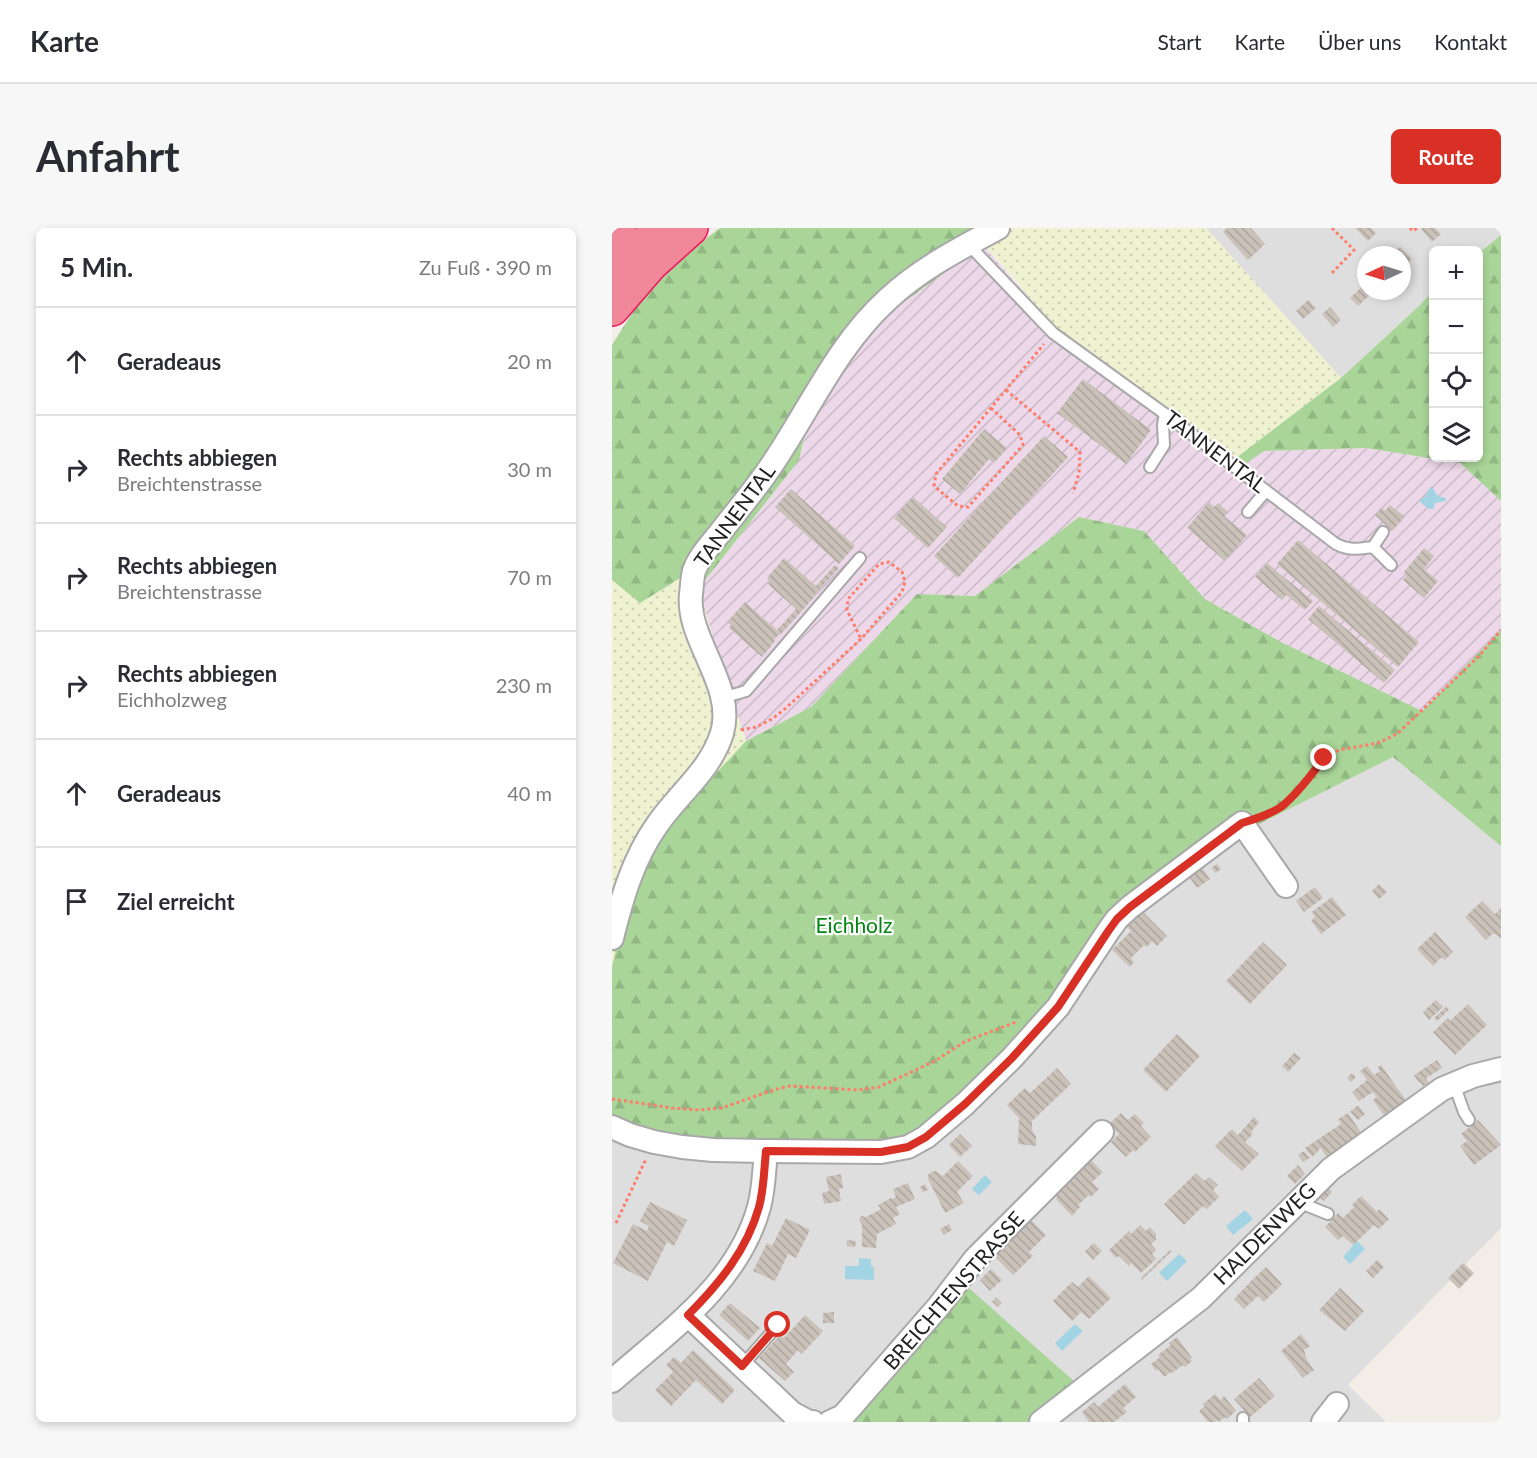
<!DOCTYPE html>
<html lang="de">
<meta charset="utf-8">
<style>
:root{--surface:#fff;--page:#f7f7f7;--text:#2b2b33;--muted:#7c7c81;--line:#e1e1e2;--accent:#d93025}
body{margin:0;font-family:Lato,sans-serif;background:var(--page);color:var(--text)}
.controls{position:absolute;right:18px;top:18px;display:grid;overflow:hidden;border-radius:9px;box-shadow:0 3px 9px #0003}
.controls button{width:54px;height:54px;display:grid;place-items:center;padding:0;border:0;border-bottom:2px solid var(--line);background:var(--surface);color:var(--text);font:30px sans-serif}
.compass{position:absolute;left:745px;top:18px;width:54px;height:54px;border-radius:50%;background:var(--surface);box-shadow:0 3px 9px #0003;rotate:266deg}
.stop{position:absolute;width:18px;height:18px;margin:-14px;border:4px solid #d93025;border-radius:50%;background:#fff}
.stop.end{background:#d93025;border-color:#fff;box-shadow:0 2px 6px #0008}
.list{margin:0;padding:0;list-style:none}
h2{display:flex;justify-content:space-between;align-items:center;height:78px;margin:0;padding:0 24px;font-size:26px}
h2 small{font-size:20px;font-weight:400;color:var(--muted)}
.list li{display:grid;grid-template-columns:39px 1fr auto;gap:18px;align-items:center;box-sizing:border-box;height:108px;padding:0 24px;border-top:2px solid var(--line)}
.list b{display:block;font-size:22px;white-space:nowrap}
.list p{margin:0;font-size:20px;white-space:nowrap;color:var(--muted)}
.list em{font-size:20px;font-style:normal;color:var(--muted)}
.icon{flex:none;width:33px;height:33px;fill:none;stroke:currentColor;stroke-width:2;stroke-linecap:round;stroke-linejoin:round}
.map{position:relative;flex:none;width:889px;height:1194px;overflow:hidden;border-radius:9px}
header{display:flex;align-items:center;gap:36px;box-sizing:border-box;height:84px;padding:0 30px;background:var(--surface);border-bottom:2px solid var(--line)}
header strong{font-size:28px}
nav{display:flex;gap:33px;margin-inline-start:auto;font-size:21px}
.intro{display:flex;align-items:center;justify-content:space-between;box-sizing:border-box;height:144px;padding:0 36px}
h1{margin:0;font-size:42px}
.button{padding:15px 27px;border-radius:9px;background:var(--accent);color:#fff;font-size:21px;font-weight:700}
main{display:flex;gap:36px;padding:0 36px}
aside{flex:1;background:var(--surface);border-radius:9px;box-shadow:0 3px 9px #0003}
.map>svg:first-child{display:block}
.residential{fill:#dfdede;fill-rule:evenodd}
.industrial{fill:url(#industrial-furrows)}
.farmland{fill:url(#farmland-dots)}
.forest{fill:url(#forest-firs)}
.water{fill:#a3d4e3}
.building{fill:url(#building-back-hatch)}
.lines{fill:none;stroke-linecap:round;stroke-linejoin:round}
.service-casing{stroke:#a8a8a8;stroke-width:14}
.minor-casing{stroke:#a8a8a8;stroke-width:26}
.motorway-casing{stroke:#ec175d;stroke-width:36}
.path{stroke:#ff7c6a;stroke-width:3;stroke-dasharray:3 3;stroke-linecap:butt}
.service{stroke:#fff;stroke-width:10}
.minor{stroke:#fff;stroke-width:22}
.motorway{stroke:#f08899;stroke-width:33}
.route{stroke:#d93025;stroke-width:8}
.labels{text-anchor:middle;stroke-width:4.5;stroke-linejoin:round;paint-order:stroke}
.street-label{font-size:21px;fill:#212121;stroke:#fff}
.park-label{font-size:21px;fill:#02860f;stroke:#fff}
</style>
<header>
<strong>Karte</strong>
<nav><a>Start</a><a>Karte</a><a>Über uns</a><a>Kontakt</a></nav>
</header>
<div class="intro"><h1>Anfahrt</h1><a class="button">Route</a></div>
<main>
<aside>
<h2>5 Min.<small>Zu Fuß · 390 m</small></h2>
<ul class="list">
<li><svg class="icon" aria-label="ahead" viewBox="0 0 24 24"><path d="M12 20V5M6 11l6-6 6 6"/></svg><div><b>Geradeaus</b></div><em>20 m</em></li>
<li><svg class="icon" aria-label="right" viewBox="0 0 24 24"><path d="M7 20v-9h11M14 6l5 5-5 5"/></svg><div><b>Rechts abbiegen</b><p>Breichtenstrasse</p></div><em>30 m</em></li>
<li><svg class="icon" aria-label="right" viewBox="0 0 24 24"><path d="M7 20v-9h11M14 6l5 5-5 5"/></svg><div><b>Rechts abbiegen</b><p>Breichtenstrasse</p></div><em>70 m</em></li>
<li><svg class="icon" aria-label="right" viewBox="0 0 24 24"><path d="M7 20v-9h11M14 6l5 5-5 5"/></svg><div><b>Rechts abbiegen</b><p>Eichholzweg</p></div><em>230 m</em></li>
<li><svg class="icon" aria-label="ahead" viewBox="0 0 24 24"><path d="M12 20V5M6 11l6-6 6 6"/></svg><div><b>Geradeaus</b></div><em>40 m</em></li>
<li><svg class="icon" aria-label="arrive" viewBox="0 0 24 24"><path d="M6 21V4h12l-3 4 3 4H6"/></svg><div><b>Ziel erreicht</b></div></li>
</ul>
</aside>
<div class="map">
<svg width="889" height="1194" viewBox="0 0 889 1194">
<defs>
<pattern id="industrial-furrows" width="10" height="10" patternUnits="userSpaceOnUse" patternTransform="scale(1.5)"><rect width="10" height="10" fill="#ecd8e8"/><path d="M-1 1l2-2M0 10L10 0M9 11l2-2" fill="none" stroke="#cab9c7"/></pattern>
<pattern id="farmland-dots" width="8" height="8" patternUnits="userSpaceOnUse" patternTransform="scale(1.5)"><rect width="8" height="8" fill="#eff2d1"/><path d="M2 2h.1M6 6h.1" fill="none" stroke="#cdcfb3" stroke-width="1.8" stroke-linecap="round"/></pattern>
<pattern id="forest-firs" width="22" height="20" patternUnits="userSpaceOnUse" patternTransform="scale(1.5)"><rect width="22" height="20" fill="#a9d598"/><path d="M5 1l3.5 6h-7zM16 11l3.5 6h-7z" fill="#91b783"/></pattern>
<pattern id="building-back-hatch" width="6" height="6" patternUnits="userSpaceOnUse" patternTransform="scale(1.5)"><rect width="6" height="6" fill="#cac1b9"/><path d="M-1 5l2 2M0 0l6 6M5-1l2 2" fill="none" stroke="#ada69f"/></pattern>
</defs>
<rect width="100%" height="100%" fill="#f2eee7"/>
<g class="residential">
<path d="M594,0H889V7L867,25V22H822L821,63L807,78L729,150ZM754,27H790V63H754Z"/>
<polygon points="781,529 889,618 889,1000 736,1157 774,1194 416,1194 463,1155 226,1194 0,1194 0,895 508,690 607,616"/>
</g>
<polygon class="industrial" points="371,17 439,95 632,236 651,223 754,220 848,235 889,273 889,402 810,483 669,414 593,371 532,303 467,289 363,368 305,366 199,479 134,513 106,428 87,360 187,232 194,202 262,96"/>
<g class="farmland">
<polygon points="394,0 594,0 729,150 624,230 439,95 384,29 371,17"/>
<polygon points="74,347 87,360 106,428 134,513 65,587 0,738 0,352 28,375"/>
</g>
<g class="forest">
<polygon points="108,0 394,0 262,96 194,201 187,232 87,360 73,347 28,375 0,352 0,117 42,50"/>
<polygon points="889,7 889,273 848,235 754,220 652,223 633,236 624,230 729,150 807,78 821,63 822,230 867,230 867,25"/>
<polygon points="467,289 532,303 593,371 669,414 810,483 889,402 889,618 781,529 607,616 508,690 462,757 304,912 72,917 0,895 0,738 14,685 35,625 65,587 134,513 199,479 305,366 363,368"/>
<polygon points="349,1053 464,1155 416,1194 226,1194"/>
</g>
<g class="water">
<path d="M818,259H820L826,268L834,270V273L823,275L821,281C816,282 811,277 808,273L809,271L813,269Z"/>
<polygon points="373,947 380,954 367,967 360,961"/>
<polygon points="633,982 641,991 621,1007 614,998"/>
<polygon points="745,1013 753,1021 738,1036 731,1029"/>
<polygon points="567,1026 575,1033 555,1053 547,1045"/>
<polygon points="247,1030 259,1031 259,1038 262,1039 262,1052 233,1051 233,1038 247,1038"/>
<polygon points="463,1096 471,1103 450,1123 443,1115"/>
</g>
<g class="building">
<polygon points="615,0 639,0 653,16 636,32 611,4"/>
<polygon points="743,0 759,0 764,5 756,13"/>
<polygon points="810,0 823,0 829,6 820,14 809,1"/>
<polygon points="788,19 800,31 791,38 790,37 790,27 779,27"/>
<polygon points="754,55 754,63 762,63 746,78 738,70"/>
<polygon points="696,72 704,80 691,91 684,83"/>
<polygon points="718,79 729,92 721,99 710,86"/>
<polygon points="471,151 539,202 514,236 445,185"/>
<polygon points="372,201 395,220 382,235 377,231 348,266 330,251"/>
<polygon points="432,208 456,229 346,350 322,328"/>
<polygon points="179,261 243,318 227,336 163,279"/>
<polygon points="301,269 335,299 316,320 282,290"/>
<polygon points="597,274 602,279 606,275 616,284 612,288 635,307 613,333 575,300"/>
<polygon points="778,277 793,289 780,303 763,287 770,280 773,283"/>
<polygon points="686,312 807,414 786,439 665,336"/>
<polygon points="812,320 822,328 812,341 826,353 812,370 791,352 795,347 792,344"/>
<polygon points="172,330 204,358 223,337 227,340 201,368 202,369 189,384 168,407 167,406 162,412 163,413 150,429 117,400 119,397 115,394 133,374 165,402 184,381 156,356 158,353 155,350"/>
<polygon points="655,335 701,373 693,382 674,367 670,372 643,349"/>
<polygon points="707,378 783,442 772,455 696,391"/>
<polygon points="587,635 598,651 585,660 574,644"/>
<polygon points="605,636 609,641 604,645 599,640"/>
<polygon points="767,656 775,664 767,671 760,663"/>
<polygon points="703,659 711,670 692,684 684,673"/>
<polygon points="720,669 734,687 709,706 699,693 703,689 700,684"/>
<polygon points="870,673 883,686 889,680 889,711 884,706 880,706 874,712 853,689"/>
<polygon points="527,680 555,708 545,718 540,713 535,719 532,717 519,730 522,734 518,739 500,722 519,703 512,696"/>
<polygon points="823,704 841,724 833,732 830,729 821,738 805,721"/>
<polygon points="651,714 675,737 638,776 614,753"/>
<polygon points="824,772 831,779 817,792 811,784"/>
<polygon points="856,776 875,797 843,827 821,804 836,790 838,793"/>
<polygon points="834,779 837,782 825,793 822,790"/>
<polygon points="565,806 588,828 554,864 531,842"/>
<polygon points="682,825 689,830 676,844 670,838"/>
<polygon points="825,832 830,840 814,850 817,855 811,858 808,854 807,855 802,847"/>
<polygon points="769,837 798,878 776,893 761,872 765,869 761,864 747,873 740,864 755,852 748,843 755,838 762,847 768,843 766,839"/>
<polygon points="445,840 459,856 420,893 420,902 424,908 424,918 406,916 407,890 395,877 413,860 418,865"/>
<polygon points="740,845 744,849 739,854 735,850"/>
<polygon points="746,877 753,886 746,892 738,884"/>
<polygon points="509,885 516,892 523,886 532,895 529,898 539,909 523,924 521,922 514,929 499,914 507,906 497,896"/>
<polygon points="736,885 752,909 716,932 709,920 706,922 707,923 700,929 693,920 729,896 726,891"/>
<polygon points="642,889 647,894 639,904 641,906 633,914 647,926 630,943 603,918 620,901 626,907"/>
<polygon points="866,892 889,917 862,937 848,918 855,913 849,906"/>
<polygon points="348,906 360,918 348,929 337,917"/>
<polygon points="692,923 698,930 691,934 686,927"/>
<polygon points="479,932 491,944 480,954 487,961 479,969 477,967 466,977 468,979 460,988 444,971 445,970 442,966"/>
<polygon points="346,933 361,948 345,964 352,975 333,985 316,951 316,947 319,944 324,943 331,948"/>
<polygon points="686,937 693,946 683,956 675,948"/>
<polygon points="584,945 592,953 597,949 606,957 601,962 607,969 595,981 591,978 572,997 552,976"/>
<polygon points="229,946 231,960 227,961 229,973 212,976 210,965 217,963 214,949"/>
<polygon points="722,953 716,960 720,964 712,973 702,965"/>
<polygon points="296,955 303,971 284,979 288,986 281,990 284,996 265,1006 264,1020 250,1019 250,997 247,992 249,988 254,989 269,981 266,977 279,970 280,971 284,969 281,961"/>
<polygon points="313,956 316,962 311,964 308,959"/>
<polygon points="749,968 765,984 767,981 777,991 767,1001 762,997 741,1017 731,1008 726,1012 713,999 726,985 731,990 742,979 740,977"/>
<polygon points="38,974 75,992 62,1018 55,1014 36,1053 1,1035 21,996 35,1003 37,998 28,993"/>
<polygon points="174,990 198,1002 184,1030 176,1026 163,1053 141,1043 155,1015 160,1018"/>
<polygon points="417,990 434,1007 417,1024 421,1028 401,1047 380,1026"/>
<polygon points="337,996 340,1002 332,1007 328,1001"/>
<polygon points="528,997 534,1003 538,999 544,1006 544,1012 539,1016 544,1022 540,1026 544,1031 529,1045 519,1035 517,1038 507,1028 504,1030 497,1022 517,1003 519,1006"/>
<polygon points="235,1012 244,1013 243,1019 235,1018"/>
<polygon points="482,1015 490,1023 481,1032 473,1023"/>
<polygon points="558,1022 560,1023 530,1052 529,1050"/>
<polygon points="765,1032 772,1039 761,1050 754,1043"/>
<polygon points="851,1035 862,1045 847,1061 836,1050"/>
<polygon points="654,1039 670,1056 652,1074 646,1068 632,1081 622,1071 642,1050"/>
<polygon points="379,1041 390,1052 378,1063 368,1052"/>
<polygon points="477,1048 499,1070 477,1091 469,1084 460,1093 441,1073 460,1054 466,1059"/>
<polygon points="728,1060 752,1083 733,1103 707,1082"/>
<polygon points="384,1069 390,1075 386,1079 380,1074"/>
<polygon points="118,1075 148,1100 136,1113 107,1087"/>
<polygon points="222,1084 222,1095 211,1095 211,1085"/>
<polygon points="193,1087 211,1103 190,1126 186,1122 174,1136 182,1144 173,1153 147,1130 168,1107 172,1110"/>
<polygon points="689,1106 698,1118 692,1122 695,1132 702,1142 691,1150 669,1123"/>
<polygon points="565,1109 580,1130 578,1131 580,1133 573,1139 571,1137 560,1145 559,1144 552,1149 546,1141 544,1143 539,1136 548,1129 546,1127 559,1117 557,1115"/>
<polygon points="81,1122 123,1162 110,1176 84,1152 59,1178 43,1162 61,1144 54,1137 62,1129 69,1135"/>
<polygon points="647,1150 663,1168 638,1189 622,1171"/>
<polygon points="513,1156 524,1169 511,1180 515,1184 502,1194 477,1194 470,1184 482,1174 486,1179"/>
<polygon points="603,1166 609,1172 612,1168 624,1183 615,1191 613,1189 607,1194 605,1192 603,1194 596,1194 587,1183 593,1178 591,1176"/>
</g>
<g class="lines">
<defs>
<g id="service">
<path d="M356,16L441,105L553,186L724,316C738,323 746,321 761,319L779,337"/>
<polyline points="538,239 552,217 551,197 553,186"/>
<polyline points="636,284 654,263"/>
<polyline points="761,319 771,304"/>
<polyline points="110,470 134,463 248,330"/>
<polyline points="842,856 852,884 857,892"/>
<polyline points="686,974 716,986"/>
<polyline points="130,1138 166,1097"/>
<polyline points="631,1190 631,1194"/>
</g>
<g id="minor">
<path d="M0,710C10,670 21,631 45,597C66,566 99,542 110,505C124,457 74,412 79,366C80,359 80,350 82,343C87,329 98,317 107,306C124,284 142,263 157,241C196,185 224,118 276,71C308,41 347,21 386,0"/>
<polyline points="0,899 18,907 42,914 70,919 101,922 154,923 269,924 296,919 314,909 353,876 400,830 446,779 497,702 505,691 518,679 630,595 674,658"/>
<polyline points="76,1087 180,1185 197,1194 201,1194"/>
<path d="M0,1153C57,1103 126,1056 147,979C152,961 152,942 154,923"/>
<polyline points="218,1194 231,1188 327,1078 363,1031 490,904"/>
<polyline points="429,1194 589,1070 719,941 830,861 861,848 889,841"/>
<polyline points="711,1194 725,1176"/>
</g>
<g id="motorway">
<polyline points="0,6 7,0"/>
<polyline points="0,40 51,1"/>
<polyline points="0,81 39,36 79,0"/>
</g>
</defs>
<use href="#service" class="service-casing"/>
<use href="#minor" class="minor-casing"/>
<use href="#motorway" class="motorway-casing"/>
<g class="path">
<polyline points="798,0 801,3 805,0"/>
<polyline points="720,45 742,22 720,0"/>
<polyline points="394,162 468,224 467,245 461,265"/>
<polyline points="379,180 408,207 411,217 356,279 346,278 322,258 324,246 432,116"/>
<polyline points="129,502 144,499 160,491 174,480 249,411 290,364 293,354 290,344 277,334 267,336 236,371 235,382 249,411"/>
<polyline points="648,589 669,579 694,554 713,530 727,522 766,515 785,506 866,429 889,402"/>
<polyline points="0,871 60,880 88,882 110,880 161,862 178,858 246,862 267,859 323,833 352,814 404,794"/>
<polyline points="4,995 34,931"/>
</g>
<use href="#service" class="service"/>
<use href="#minor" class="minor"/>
<use href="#motorway" class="motorway"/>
</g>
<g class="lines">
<path class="route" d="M166,1097L130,1138L76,1087C107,1056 135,1022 147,979C152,961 152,942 154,923L269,924L296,919L314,909L353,876L400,830L446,779L497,702L505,691L518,679L630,595C643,591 657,587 669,579C683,568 701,545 712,530"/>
</g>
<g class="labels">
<g class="street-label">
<text transform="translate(603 224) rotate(37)" y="7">TANNENTAL</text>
<text transform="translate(123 288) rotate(-54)" y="7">TANNENTAL</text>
<text transform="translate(653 1006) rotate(-45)" y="7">HALDENWEG</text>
<text transform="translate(342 1063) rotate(-49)" y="7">BREICHTENSTRASSE</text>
</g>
<g class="park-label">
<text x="242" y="705">Eichholz</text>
</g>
</g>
</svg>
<div class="controls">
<button>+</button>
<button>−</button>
<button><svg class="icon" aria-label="locate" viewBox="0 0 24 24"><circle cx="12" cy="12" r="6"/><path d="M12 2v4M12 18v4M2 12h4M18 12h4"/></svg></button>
<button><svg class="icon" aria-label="layers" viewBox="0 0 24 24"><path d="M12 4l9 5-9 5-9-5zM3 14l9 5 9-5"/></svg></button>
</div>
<svg class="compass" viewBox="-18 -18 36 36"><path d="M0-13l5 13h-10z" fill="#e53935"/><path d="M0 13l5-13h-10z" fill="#7c7c81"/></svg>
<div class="stop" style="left:166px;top:1097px"></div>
<div class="stop end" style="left:712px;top:530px"></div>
</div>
</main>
